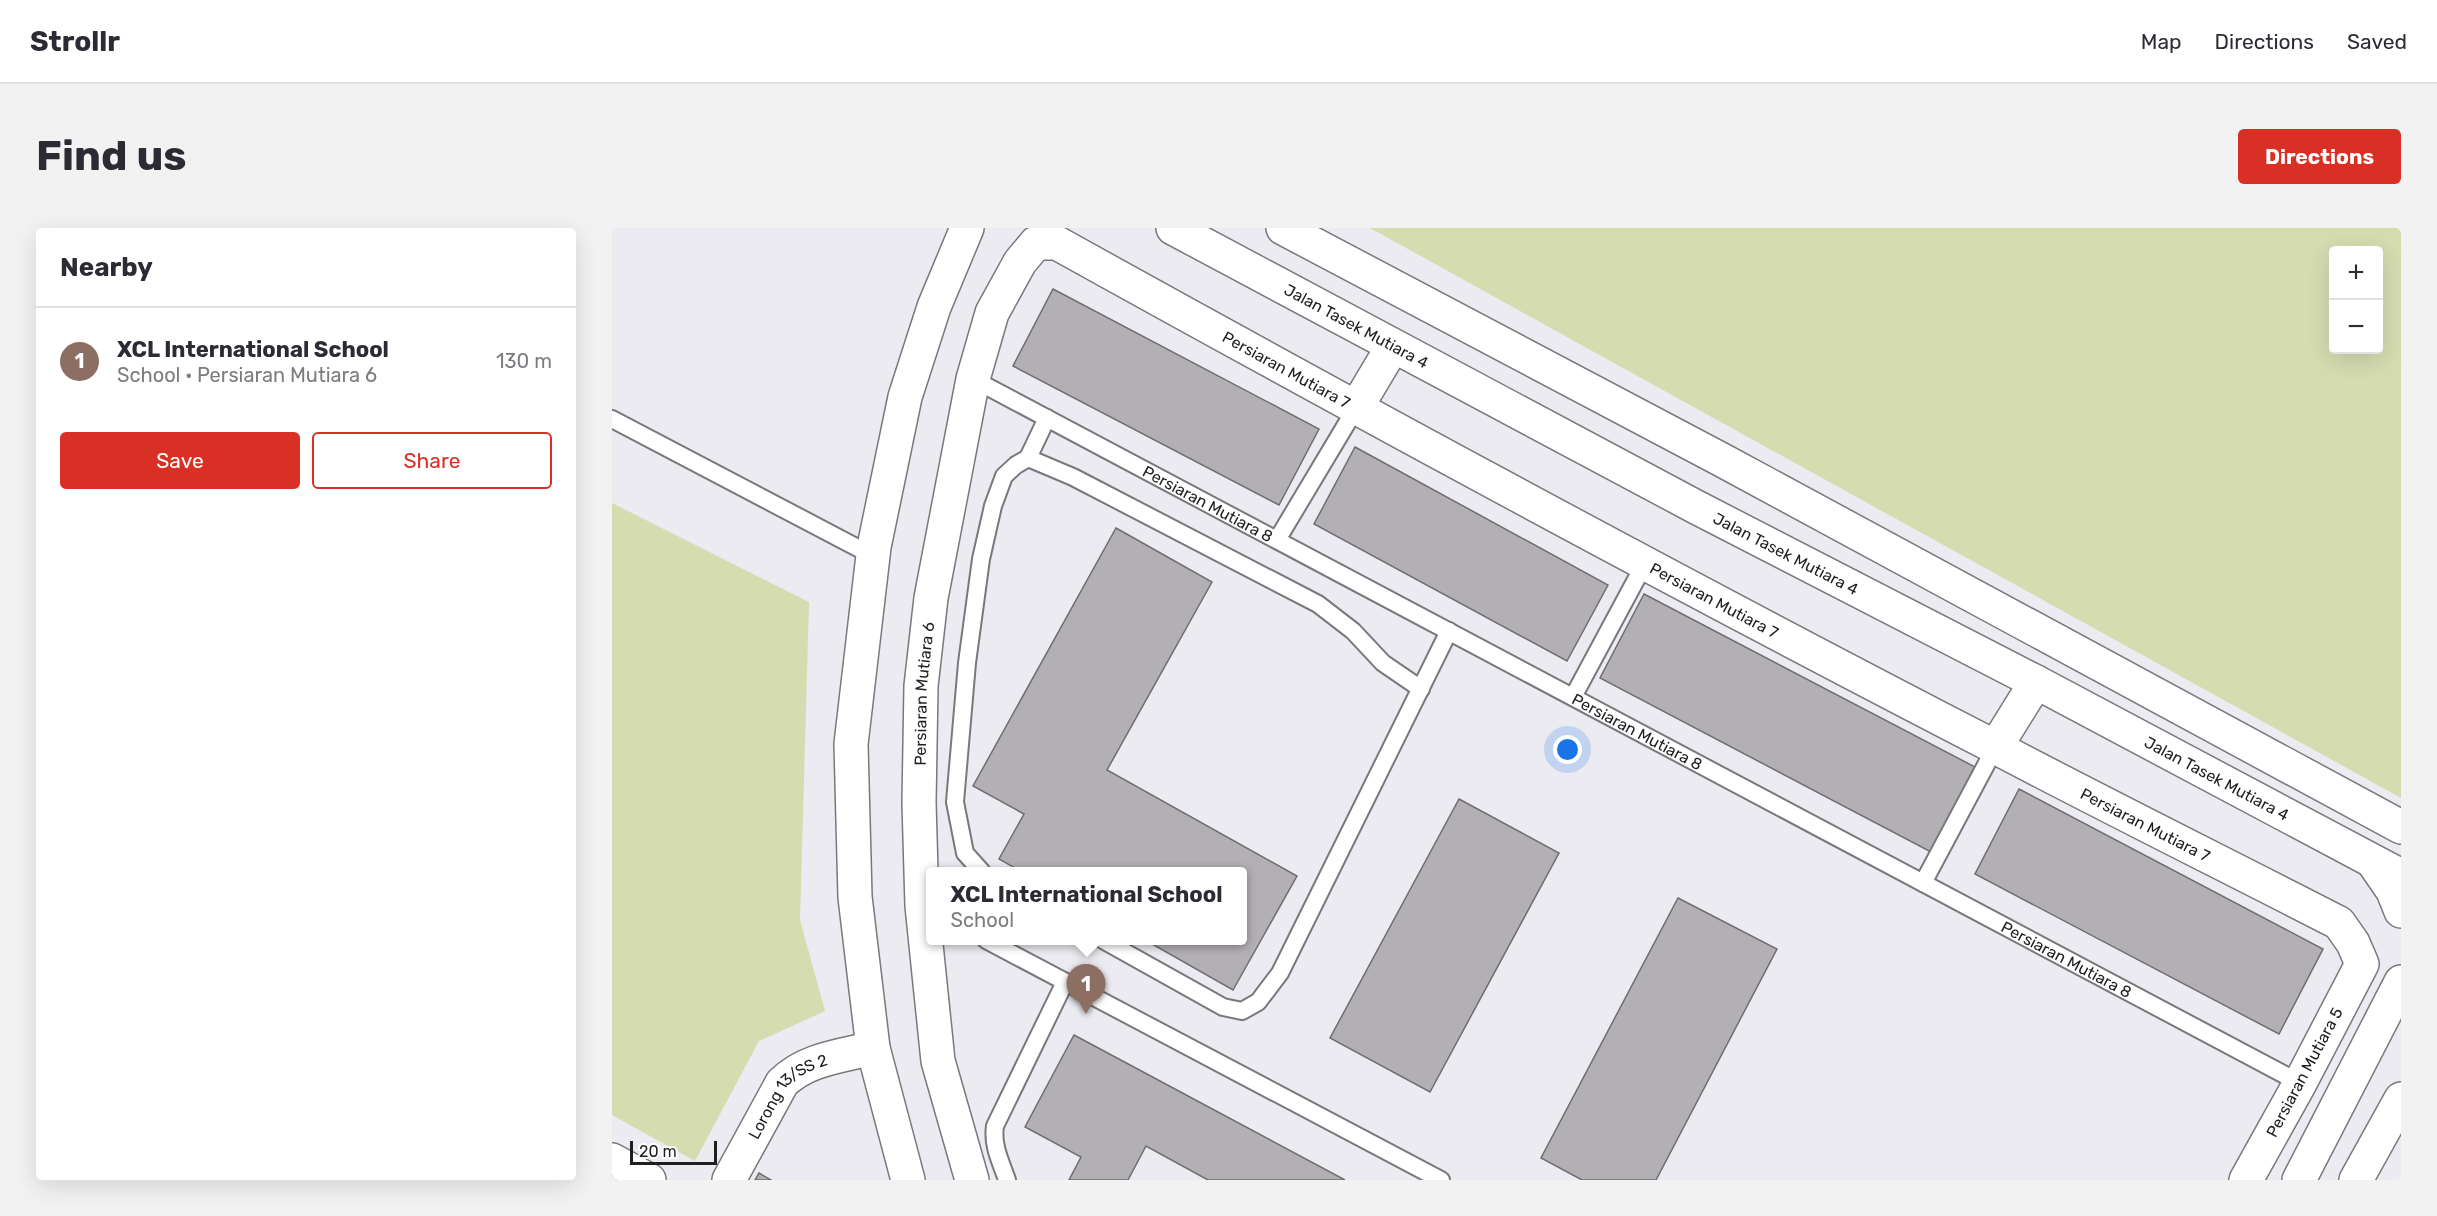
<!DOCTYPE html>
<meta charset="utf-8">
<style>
:root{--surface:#fff;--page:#f2f2f3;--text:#2b2b33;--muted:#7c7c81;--line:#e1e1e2;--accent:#d93025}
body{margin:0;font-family:Rubik,sans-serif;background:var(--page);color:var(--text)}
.controls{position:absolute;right:18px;top:18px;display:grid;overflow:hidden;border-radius:6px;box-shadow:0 6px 24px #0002}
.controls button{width:54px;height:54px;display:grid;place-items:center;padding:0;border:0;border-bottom:2px solid var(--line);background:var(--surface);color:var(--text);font:30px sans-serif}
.scale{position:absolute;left:18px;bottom:15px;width:87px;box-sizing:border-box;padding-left:6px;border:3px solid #1f1f21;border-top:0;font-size:16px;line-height:21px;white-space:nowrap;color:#1f1f21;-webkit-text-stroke:4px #fff;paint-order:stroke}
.you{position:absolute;left:956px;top:522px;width:21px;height:21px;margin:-15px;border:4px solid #fff;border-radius:50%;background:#1a73e8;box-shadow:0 0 0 9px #1a73e833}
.badge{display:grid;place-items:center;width:39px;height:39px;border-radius:50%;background:var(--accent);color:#fff;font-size:20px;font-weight:700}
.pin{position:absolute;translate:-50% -50px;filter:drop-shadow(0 2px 3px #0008)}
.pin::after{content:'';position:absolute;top:32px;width:21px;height:18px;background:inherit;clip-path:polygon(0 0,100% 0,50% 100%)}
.popup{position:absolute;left:314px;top:639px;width:321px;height:78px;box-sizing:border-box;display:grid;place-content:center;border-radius:6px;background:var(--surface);filter:drop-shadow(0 2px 4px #0005);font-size:20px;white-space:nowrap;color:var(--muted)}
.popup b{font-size:22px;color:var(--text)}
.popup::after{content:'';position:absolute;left:50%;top:100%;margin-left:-12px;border:12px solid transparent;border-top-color:var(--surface)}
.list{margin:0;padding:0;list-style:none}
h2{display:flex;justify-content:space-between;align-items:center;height:78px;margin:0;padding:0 24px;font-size:26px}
h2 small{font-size:20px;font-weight:400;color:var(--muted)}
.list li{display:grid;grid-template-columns:39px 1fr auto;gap:18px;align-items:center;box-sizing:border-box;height:108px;padding:0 24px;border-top:2px solid var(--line)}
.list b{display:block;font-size:22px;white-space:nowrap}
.list p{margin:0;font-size:20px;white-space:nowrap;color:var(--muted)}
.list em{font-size:20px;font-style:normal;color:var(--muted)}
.actions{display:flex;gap:12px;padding:18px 24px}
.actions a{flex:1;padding:14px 0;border:2px solid var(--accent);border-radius:6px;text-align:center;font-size:21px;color:var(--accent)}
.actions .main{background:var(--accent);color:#fff}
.map{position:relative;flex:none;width:1789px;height:952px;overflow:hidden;border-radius:6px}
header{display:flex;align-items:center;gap:36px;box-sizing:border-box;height:84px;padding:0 30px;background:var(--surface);border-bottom:2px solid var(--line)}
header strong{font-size:28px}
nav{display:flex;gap:33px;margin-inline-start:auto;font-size:21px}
.intro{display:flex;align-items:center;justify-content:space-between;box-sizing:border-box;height:144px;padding:0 36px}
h1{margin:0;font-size:42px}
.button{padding:15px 27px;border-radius:6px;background:var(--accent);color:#fff;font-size:21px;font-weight:700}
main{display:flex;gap:36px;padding:0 36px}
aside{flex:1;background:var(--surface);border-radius:6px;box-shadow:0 6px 24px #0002}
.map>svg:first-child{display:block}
.green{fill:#d4dcb0;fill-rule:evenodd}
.building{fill:#b3b0b4;stroke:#706d71;stroke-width:1.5}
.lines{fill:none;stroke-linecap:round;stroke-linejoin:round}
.service-casing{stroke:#78787d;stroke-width:20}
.minor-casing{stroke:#78787d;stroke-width:36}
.tertiary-casing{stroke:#78787d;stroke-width:36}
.service{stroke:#fff;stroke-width:16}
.minor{stroke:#fff;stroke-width:33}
.tertiary{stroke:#fff;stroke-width:33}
.labels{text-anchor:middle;stroke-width:4.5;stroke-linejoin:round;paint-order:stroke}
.street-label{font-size:16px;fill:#1f1f21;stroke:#fff}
</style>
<header>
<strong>Strollr</strong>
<nav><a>Map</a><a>Directions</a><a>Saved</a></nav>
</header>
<div class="intro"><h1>Find us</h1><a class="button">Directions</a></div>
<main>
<aside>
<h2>Nearby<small></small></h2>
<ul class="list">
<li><span class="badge" style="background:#8d6e63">1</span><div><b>XCL International School</b><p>School · Persiaran Mutiara 6</p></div><em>130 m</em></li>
</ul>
<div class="actions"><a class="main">Save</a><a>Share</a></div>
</aside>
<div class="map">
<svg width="1789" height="952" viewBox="0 0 1789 952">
<rect width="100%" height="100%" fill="#ebebf1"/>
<g class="green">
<path d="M758,0H1789V570ZM1722,22H1766V122H1722Z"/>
<polygon points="0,275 197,374 188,692 213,783 147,813 83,933 0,887"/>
</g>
<g class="building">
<polygon points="441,61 707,201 667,277 401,138"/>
<polygon points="743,219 996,357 955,433 702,296"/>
<polygon points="504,300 600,354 495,542 685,648 621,762 533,712 630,712 630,644 410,644 387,631 412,586 361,558"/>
<polygon points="1032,366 1363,539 1319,624 988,450"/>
<polygon points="1407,561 1711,721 1667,806 1363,646"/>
<polygon points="847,571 947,625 818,864 718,810"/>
<polygon points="1066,670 1165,721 1044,952 970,952 929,930"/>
<polygon points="462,807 733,952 596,952 534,918 516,952 457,952 469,929 413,899"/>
<polygon points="147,945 159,952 143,952"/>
</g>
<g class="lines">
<defs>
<g id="service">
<path id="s1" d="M361,151L1688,855"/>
<polyline points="0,191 261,328"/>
<polyline points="416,230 435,190"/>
<polyline points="665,312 744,180"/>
<polyline points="961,469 1033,335"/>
<polyline points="370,644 353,625 343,574 355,435 369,331 381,278 392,248 404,237 416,230 461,249 706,376 741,403 771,435 809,461"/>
<polyline points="1311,655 1383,520"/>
<polyline points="374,712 829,952"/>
<polyline points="491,712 611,779 630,783 646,774 668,745 837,403"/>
<path d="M395,952C389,934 380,918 383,898L453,754"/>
</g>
<g id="minor">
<polyline points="744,180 781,118"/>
<polyline points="1383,520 1424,454"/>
<polyline points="0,932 37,952"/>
<path id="s2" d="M117,952L170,855C194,831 229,828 261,820"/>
<polyline points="296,952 261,820 243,669 239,516 262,319 293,169 322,79 355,0"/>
<path id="s3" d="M360,952L326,833L310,678L307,575L309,458L319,370L361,151L380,85L408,34L424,15H445C755,187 1067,356 1383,519C1497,579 1612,636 1727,695L1741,715L1750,736L1688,855L1634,952"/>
</g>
<g id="tertiary">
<path id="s4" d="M561,0L1084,279L1424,454L1789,648"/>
<polyline points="671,0 1110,232 1789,599"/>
<polyline points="1761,634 1781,663 1789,683"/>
<polyline points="1687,952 1789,754"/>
<polyline points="1744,952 1789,871"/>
</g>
</defs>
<use href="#service" class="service-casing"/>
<use href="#minor" class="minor-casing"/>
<use href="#tertiary" class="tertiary-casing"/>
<use href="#service" class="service"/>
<use href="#minor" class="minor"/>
<use href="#tertiary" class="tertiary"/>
</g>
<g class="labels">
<g class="street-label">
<text dy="6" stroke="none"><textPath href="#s4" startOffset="208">Jalan Tasek Mutiara 4</textPath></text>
<text dy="6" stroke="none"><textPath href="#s3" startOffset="1246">Persiaran Mutiara 7</textPath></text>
<text dy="6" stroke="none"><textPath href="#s1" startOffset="266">Persiaran Mutiara 8</textPath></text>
<text dy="6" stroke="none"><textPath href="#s4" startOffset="694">Jalan Tasek Mutiara 4</textPath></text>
<text dy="6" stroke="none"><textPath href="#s3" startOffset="1732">Persiaran Mutiara 7</textPath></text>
<text dy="6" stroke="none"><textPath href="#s3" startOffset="492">Persiaran Mutiara 6</textPath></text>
<text dy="6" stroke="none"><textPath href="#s1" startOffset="752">Persiaran Mutiara 8</textPath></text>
<text dy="6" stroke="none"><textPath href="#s4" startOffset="1180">Jalan Tasek Mutiara 4</textPath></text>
<text dy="6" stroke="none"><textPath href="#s3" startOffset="2218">Persiaran Mutiara 7</textPath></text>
<text dy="6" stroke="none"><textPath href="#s1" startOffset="1238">Persiaran Mutiara 8</textPath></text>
<text transform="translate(1692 844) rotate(-62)" y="6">Persiaran Mutiara 5</text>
<text dy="6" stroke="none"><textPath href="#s2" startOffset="105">Lorong 13/SS 2</textPath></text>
</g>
</g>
</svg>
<div class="controls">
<button>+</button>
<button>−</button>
</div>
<div class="scale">20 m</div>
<div class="you"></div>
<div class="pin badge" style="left:474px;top:786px;background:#8d6e63">1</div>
<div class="popup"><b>XCL International School</b>School</div>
</div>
</main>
